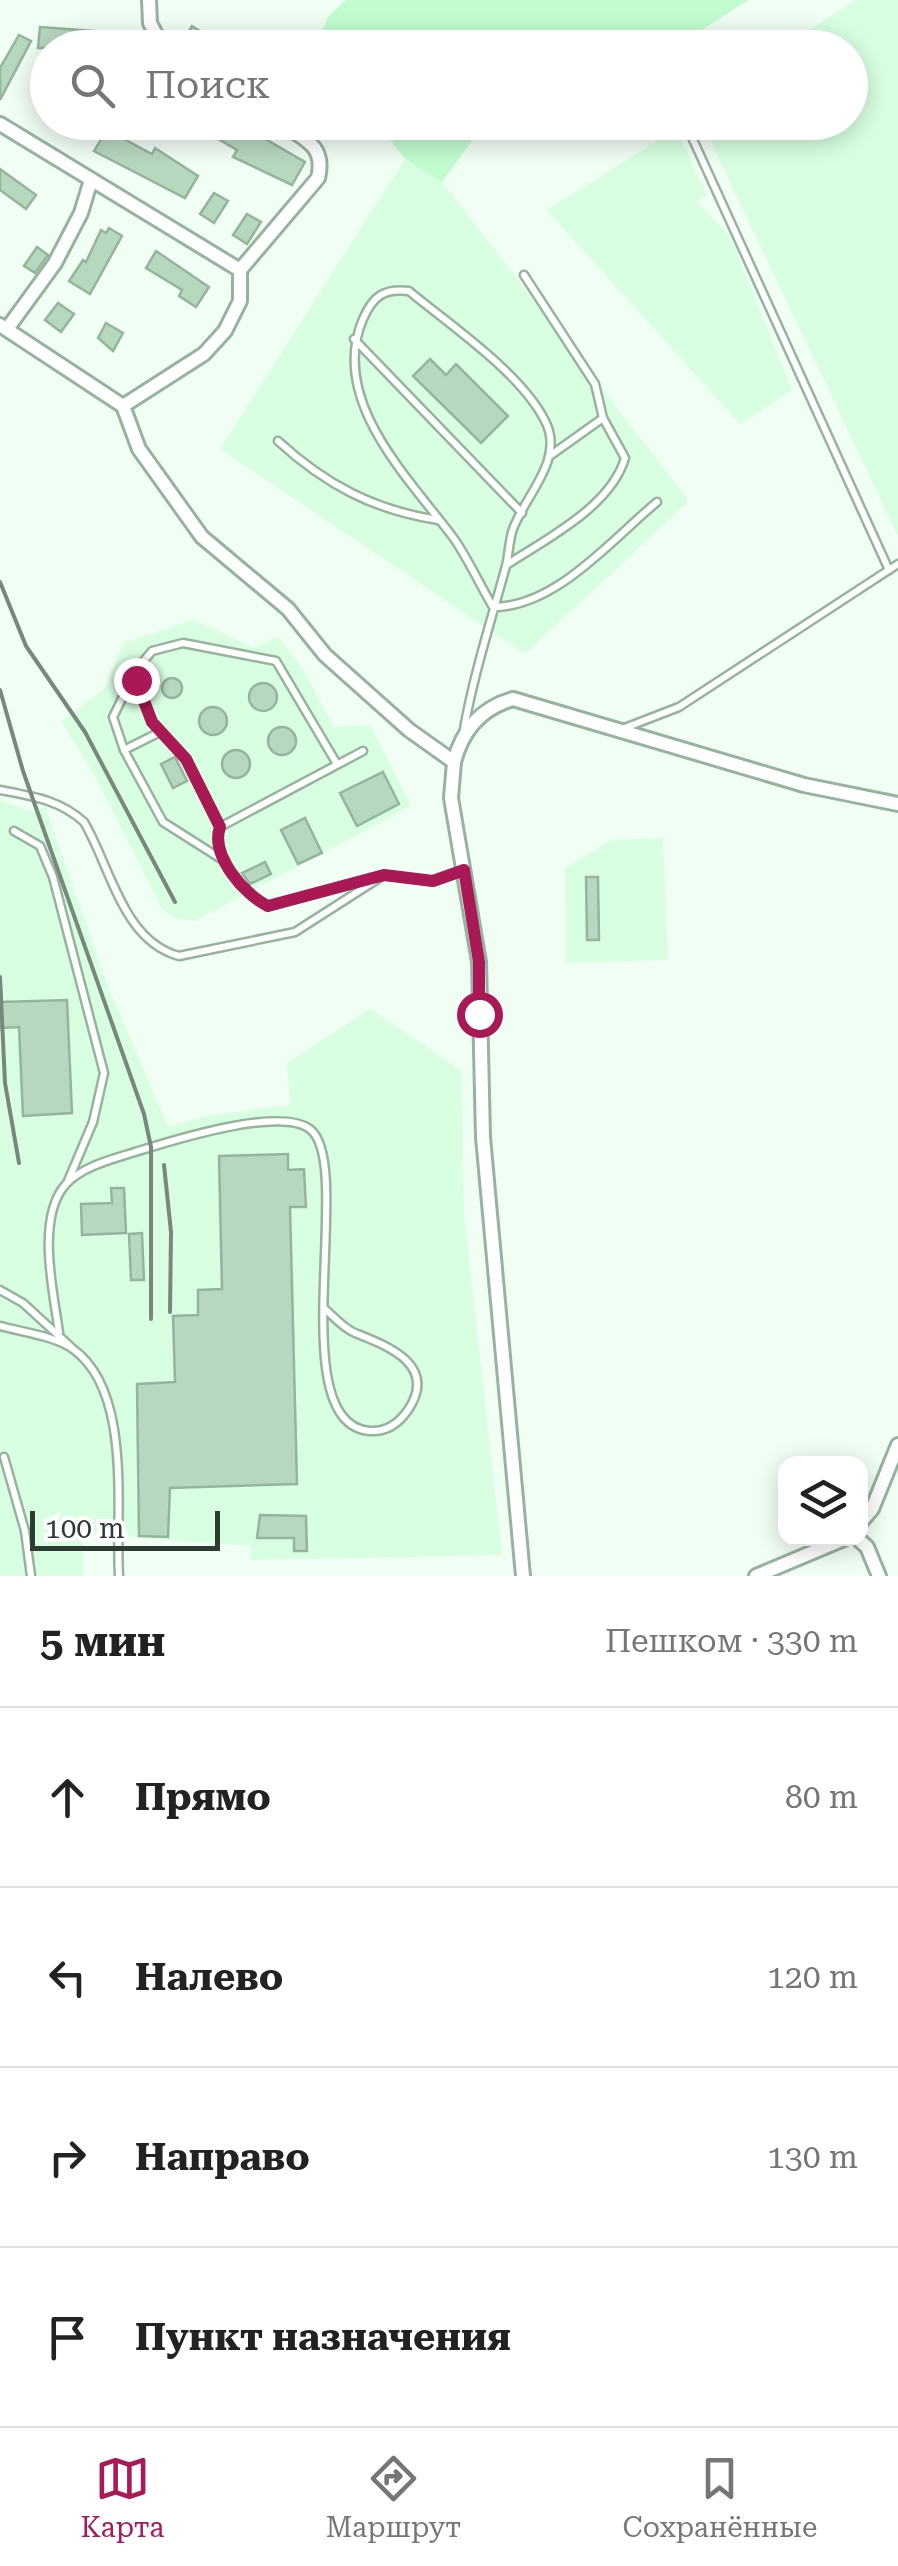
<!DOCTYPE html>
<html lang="ru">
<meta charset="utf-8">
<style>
:root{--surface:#fff;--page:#f6f6f6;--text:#222;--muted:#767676;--line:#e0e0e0;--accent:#a81956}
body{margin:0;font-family:"Roboto Serif",serif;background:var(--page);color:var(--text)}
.controls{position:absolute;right:30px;bottom:30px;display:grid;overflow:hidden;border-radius:20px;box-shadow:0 5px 25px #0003}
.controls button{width:90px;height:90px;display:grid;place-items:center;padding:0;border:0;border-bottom:2px solid var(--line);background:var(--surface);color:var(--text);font:50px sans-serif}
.scale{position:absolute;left:30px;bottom:25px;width:190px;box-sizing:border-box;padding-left:10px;border:5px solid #2e3b31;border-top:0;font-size:28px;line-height:35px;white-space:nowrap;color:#2e3b31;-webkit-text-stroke:8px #fff;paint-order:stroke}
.stop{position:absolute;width:30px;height:30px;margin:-22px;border:8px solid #a81956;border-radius:50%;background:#fff}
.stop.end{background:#a81956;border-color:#fff;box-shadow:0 2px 10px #0008}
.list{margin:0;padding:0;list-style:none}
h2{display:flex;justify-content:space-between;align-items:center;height:130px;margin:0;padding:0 40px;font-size:42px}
h2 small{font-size:32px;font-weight:400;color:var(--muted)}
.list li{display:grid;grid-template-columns:65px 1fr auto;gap:30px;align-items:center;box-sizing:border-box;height:180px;padding:0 40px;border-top:2px solid var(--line)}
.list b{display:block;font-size:38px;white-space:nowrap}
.list em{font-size:32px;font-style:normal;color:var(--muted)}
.icon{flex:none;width:55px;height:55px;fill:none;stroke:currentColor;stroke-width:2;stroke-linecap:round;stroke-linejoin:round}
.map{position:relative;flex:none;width:898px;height:1576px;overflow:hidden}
.search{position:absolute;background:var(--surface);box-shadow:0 5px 25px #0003;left:30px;right:30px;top:30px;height:110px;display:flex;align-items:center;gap:25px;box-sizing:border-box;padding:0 35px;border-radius:55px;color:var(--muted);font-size:38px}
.sheet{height:850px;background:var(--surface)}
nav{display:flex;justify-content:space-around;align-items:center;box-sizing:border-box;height:140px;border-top:2px solid var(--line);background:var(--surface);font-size:28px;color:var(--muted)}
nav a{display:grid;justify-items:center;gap:5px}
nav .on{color:var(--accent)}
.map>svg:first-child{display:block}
.built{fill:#d8ffe1}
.green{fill:#c2fdd1}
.building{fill:#b8d7bf;stroke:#95b49d;stroke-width:2.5}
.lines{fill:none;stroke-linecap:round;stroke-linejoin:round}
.lane-casing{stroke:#96b49d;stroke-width:11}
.street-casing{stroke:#96b49d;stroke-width:18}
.lane{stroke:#fff;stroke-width:6}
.street{stroke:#fff;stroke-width:12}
.rail{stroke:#7a877d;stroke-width:4}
.route{stroke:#a81956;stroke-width:12}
</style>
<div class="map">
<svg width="898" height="1576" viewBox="0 0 898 1576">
<rect width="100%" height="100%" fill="#f1fef4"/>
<g class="built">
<polygon points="855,0 898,0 898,536 702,123 850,122 850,48 785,47"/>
<polygon points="676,129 707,195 697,202 730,236 792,390 740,424 547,210"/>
<polygon points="405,159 442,182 689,501 525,654 220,449"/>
<polygon points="193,620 254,648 278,637 304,671 334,727 370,725 411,806 195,921 177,919 162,909 92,770 61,721 104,690 124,643"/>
<polygon points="0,800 29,811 45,807 107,984 168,1127 201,1117 290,1105 287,1063 370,1009 462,1071 464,1215 502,1555 251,1560 250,1546 83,1533 83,1576 0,1576"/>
<polygon points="663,838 668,960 566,963 565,868 612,840"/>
</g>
<g class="green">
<polygon points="346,0 748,0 676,47 316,47 328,17"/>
<polygon points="377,123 485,123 442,182 405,159"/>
</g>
<g class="building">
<polygon points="192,26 227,48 190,48 182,43"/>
<polygon points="40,27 106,32 105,48 38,48"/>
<polygon points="19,35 31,41 0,100 0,68"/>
<polygon points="189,122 236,122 305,162 292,185 233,157 237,150"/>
<polygon points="118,127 130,134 126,140 152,154 155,148 198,176 185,198 94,151 107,130 114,134"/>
<polygon points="0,169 36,195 26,209 0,190"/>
<polygon points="214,193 228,201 214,223 200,214"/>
<polygon points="247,214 261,222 247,244 233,235"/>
<polygon points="109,228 122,236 90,294 69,281 83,260 86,262 101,230 106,233"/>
<polygon points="37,247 48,255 35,273 24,266"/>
<polygon points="156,251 209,287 196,307 179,296 182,290 146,268"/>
<polygon points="58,303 74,314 61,332 45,320"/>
<polygon points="106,323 123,333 113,351 98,338"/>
<polygon points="430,359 446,375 456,364 508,416 481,443 413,376"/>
<circle cx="172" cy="688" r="10"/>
<circle cx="263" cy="697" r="14"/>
<circle cx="213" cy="721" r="14"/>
<circle cx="282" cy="741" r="14"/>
<circle cx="236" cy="764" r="14"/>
<polygon points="175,757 187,781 173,788 161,764"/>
<polygon points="383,772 399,804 357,826 340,793"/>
<polygon points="305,818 322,853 298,864 281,830"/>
<polygon points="265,862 271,874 250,884 242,873"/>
<polygon points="586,877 598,877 599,940 587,940"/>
<polygon points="67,1000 72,1113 23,1116 19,1027 0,1028 0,1002"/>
<polygon points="288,1154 288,1170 304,1169 306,1207 290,1207 297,1484 170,1488 168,1537 139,1536 137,1384 175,1382 173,1316 198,1315 198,1290 222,1289 219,1156"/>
<polygon points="111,1188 124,1188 126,1233 82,1235 81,1204 112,1203"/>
<polygon points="142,1233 144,1280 131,1280 129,1234"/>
<polygon points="260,1515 306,1516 307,1551 294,1551 294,1538 257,1538"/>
</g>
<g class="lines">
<defs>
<g id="lane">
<polyline points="685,122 889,570"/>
<polyline points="354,339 522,513"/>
<path d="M278,441C326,485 374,510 438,520"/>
<polyline points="551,455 603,418"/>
<path d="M508,564C548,538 611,506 625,458L603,418L595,384L524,275"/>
<polyline points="135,672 113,717 124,750 163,822 226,862"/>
<path d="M464,729C474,673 491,621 506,566C509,554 509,540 513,529C525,496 564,460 546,423C523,374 451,326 409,291C384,288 373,296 363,319C328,401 410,479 455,540C469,561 480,585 493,607C556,607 611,540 657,502"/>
<polyline points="622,729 679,707 898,564"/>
<polyline points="124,750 160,732"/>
<path d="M363,751L220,827C210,856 244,895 268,906L384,875L433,881L463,871"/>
<path d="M0,790C32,796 60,800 84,822C111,868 123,941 179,956L295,932L384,875"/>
<polyline points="220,827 186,759 152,722 136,680 137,669 152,651 183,643 276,661 337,764"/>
<polyline points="14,831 40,846 53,877 104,1073 93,1122 68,1181"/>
<polyline points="0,1290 23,1303 71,1347"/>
<path d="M0,1326C22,1332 55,1336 73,1349C133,1392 115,1512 119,1576"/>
<path d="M59,1332C53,1291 36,1217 66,1184C83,1166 113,1159 135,1152C171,1141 282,1105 311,1130C355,1168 281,1425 370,1431C386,1432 399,1423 408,1410C439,1364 385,1345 355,1333C343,1328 334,1317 325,1309"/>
<polyline points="4,1457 25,1531 31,1576"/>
</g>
<g id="street">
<polyline points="149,0 150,23 163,48"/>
<polyline points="0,124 240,270"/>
<polyline points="0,325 123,406 139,449 202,537 288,609 325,655 409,730 454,762 451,798 479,962 483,1137 523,1576"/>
<polyline points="7,329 55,263 81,213 91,180"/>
<path d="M123,406L204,354L225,331L240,301V270L318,178C326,145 304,139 279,122"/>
<path d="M454,762C462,731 481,708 513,699L804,785L898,804"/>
<polyline points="860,1523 872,1509 898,1445"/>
<polyline points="858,1539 867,1547 879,1576"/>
<polyline points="756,1576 844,1539"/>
</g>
</defs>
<use href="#lane" class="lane-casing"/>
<use href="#street" class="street-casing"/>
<use href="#lane" class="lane"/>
<use href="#street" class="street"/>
<g class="rail">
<polyline points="0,582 26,646 85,732 175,902"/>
<polyline points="0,690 23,771 144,1114 151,1147 151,1319"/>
<polyline points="0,977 5,1083 19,1163"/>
<polyline points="164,1165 171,1232 170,1312"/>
</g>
</g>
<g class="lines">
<path class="route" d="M136,680L152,722L186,759L220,827C210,856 245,895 268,906L384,875L433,881L464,870L479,962V1014"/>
</g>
</svg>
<div class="controls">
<button><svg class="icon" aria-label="layers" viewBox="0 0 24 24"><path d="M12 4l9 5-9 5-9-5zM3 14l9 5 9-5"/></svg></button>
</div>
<div class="scale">100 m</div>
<div class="stop" style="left:479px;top:1014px"></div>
<div class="stop end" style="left:136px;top:680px"></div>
<div class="search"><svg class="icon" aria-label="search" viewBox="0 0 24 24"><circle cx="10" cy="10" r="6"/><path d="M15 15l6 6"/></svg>Поиск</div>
</div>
<section class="sheet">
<h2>5 мин<small>Пешком · 330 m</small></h2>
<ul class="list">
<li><svg class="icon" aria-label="ahead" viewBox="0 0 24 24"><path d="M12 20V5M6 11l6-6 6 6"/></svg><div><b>Прямо</b></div><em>80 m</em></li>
<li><svg class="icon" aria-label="left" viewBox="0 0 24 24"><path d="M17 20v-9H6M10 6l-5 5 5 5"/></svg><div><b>Налево</b></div><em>120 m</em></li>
<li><svg class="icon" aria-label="right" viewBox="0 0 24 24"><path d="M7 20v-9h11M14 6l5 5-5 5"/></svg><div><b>Направо</b></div><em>130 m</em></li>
<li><svg class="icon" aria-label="arrive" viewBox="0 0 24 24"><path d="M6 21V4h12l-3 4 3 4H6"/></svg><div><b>Пункт назначения</b></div></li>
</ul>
</section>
<nav>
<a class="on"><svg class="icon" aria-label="map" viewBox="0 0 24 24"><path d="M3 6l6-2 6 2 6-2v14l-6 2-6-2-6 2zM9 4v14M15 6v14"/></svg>Карта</a>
<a><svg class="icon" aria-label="directions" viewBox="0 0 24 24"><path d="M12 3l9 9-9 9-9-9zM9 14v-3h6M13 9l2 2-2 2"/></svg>Маршрут</a>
<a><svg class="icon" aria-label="saved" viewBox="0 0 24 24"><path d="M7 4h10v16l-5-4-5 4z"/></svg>Сохранённые</a>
</nav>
